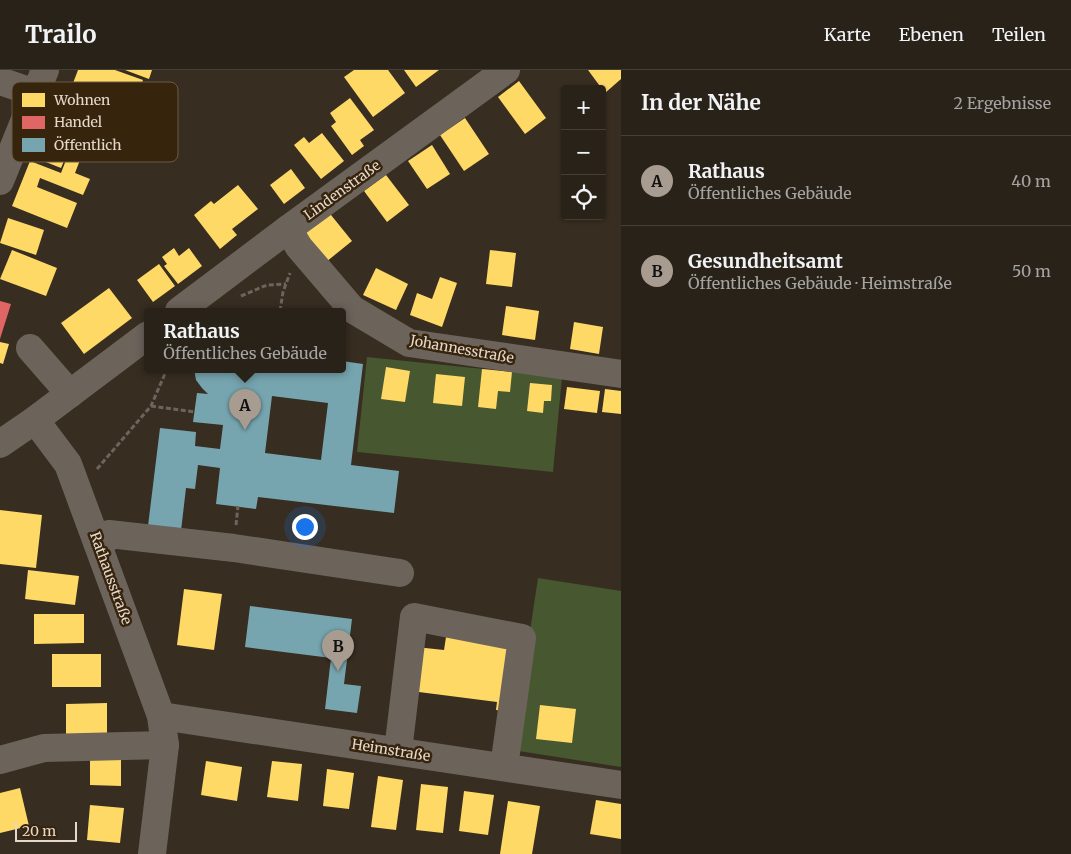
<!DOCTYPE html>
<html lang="de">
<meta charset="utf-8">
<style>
:root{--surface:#292219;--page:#312a22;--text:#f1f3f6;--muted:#a5a4a2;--line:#453f38;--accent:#a89c90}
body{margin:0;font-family:Merriweather,serif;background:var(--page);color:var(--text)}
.controls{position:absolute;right:15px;top:15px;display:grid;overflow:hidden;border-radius:5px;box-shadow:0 1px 4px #0004}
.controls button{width:45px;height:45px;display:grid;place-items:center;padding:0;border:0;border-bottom:1px solid var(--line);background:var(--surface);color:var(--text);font:25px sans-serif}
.scale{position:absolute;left:15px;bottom:12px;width:62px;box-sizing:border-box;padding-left:5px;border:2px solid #e5d8cb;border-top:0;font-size:14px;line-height:18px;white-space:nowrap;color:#e5d8cb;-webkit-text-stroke:4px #36240d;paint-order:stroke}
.you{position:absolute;left:304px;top:456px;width:18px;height:18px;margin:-12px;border:4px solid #fff;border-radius:50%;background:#1a73e8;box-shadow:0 0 0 8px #1a73e833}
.badge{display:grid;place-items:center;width:32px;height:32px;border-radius:50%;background:var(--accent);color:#111;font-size:16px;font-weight:700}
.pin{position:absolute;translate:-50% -41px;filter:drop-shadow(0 1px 2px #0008)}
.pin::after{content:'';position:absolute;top:26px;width:18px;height:15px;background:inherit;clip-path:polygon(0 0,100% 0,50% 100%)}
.popup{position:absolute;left:144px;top:238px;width:202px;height:65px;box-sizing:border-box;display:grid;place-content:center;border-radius:5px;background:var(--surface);filter:drop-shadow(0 1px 4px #0005);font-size:16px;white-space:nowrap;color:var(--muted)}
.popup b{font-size:19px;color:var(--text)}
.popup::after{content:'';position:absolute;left:50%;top:100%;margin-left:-10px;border:10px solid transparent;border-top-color:var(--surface)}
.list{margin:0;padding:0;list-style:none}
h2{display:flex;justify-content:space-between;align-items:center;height:65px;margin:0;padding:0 20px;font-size:21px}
h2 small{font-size:16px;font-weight:400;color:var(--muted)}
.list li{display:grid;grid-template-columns:32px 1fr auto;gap:15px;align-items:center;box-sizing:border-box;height:90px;padding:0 20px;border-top:1px solid var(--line)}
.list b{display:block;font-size:19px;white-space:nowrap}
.list p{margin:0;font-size:16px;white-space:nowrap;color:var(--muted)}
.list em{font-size:16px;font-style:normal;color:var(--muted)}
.icon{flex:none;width:28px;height:28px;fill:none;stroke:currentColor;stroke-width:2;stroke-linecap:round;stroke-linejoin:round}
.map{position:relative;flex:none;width:621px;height:784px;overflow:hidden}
header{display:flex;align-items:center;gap:30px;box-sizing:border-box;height:70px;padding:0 25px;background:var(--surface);border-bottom:1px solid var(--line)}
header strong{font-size:24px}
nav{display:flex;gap:28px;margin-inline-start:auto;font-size:18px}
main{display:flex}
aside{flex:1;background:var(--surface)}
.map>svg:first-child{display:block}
.green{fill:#475730}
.homes{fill:#ffd966}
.shops{fill:#e06666}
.public{fill:#76a5af;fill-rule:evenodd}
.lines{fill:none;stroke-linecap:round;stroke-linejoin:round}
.path{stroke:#6d655d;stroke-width:3;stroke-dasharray:5 2.5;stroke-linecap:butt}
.minor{stroke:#6c635b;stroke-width:28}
.labels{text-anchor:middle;stroke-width:5;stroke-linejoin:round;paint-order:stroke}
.street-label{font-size:14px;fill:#e5d8cb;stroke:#36240d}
.key{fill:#36240d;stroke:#6b5a46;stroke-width:1}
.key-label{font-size:14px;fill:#e5d8cb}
</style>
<header>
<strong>Trailo</strong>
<nav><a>Karte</a><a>Ebenen</a><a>Teilen</a></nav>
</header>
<main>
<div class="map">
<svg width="621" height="784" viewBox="0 0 621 784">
<rect width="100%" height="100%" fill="#372d21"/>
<g class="green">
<polygon points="367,287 562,307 553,402 357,382"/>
<polygon points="538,508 621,521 621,697 512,680"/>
</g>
<g class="homes">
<polygon points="78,0 115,0 143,10 128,52 67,29"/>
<polygon points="125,0 152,0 149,9"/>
<polygon points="354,0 388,0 405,23 373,47 344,7"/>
<polygon points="404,0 439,0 416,17"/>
<polygon points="588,0 621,0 621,9 605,23"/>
<polygon points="519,11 546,48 525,64 498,27"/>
<polygon points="350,28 374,60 360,70 364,76 352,85 331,56 336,52 330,43"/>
<polygon points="60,31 94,44 85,70 51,57"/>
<polygon points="465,48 489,84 464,101 440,65"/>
<polygon points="322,63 344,91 321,109 294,75 304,67 309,73"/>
<polygon points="41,66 70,77 61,98 33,87"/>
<polygon points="432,75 450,104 427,119 408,91"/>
<polygon points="68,85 80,90 75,103 90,109 83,125 40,108 37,117 77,133 67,158 12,136 30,91 61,103"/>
<polygon points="291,99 305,118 284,134 270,115"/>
<polygon points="386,105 409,135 387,152 364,121"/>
<polygon points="238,115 258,139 232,159 237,165 220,179 194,145 211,131 214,134"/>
<polygon points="327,140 352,171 326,192 302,162"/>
<polygon points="8,148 44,160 36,185 0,173"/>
<polygon points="174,178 179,186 189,178 202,196 178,214 164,196 167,194 162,187"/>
<polygon points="12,180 57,198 46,226 0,209"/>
<polygon points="490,180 516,183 512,217 486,214"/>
<polygon points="159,194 175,216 153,232 137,210"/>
<polygon points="376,198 408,214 396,240 363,225"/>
<polygon points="440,207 457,213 442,257 410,245 417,223 432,229"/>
<polygon points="109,218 132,248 84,284 61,253"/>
<polygon points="506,236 539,241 535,270 502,265"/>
<polygon points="574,252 603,257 599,284 570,279"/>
<polygon points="0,272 9,274 3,294 0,293"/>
<polygon points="386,297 410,301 405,332 381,329"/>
<polygon points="482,299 512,302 510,322 498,321 496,339 478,337"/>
<polygon points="436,304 465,307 462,336 433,333"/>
<polygon points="530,313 552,315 551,331 544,331 543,343 527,341"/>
<polygon points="567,317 600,321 597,343 564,339"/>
<polygon points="605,319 621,321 621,344 602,342"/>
<polygon points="0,440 42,445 36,498 0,494"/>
<polygon points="28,500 79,506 75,535 25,529"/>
<polygon points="184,519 222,524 214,580 177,575"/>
<polygon points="34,544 84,544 84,573 34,574"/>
<polygon points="446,567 514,575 506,641 496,640 497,632 411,621 416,577 444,580"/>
<rect x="52" y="584" width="49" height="33"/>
<polygon points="107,633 107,665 66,665 66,634"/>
<polygon points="540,635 576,639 572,673 536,669"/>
<polygon points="90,683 121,684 121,716 90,715"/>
<polygon points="206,691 242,697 237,731 201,725"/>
<polygon points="272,691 302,694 298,731 267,727"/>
<polygon points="327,699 354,703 349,739 323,736"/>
<polygon points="378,706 403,710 396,760 371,757"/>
<polygon points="421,714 448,717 443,763 416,760"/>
<polygon points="20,718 29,756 0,763 0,723"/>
<polygon points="464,721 494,725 488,765 459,761"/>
<polygon points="596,730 621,734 621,769 590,764"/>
<polygon points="508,731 540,736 532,784 500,784"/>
<polygon points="90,735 124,738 120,773 87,770"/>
</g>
<polygon class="shops" points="0,231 11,234 0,269"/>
<g class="public">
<path d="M342,291L363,294L351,395L399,401L394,443L258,427L256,439L216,434L220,398L198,395L195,419L186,418L181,461L148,456L160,358L196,362L195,376L220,379L223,355L193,352L197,323L208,324L202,318L196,310L194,299H342ZM272,326L328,333L321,390L265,383Z"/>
<polygon points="250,536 352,549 344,614 361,616 357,643 325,639 331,588 245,577"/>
</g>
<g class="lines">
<g class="path">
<polyline points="241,226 267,215 286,214"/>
<polyline points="280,241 283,222 290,203"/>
<polyline points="151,336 195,342"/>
<polyline points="97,399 151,336 167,299"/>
<polyline points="236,455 238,436"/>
</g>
<g class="minor">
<polyline points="0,11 35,23"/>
<polyline points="0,111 45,0"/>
<polyline points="288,159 299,177 352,239 409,273 621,304"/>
<polyline points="179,241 288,159 506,0"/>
<polyline points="30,278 70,324"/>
<polyline points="35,350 68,394 161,646 165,675 152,784"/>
<polyline points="0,374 35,350 148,265"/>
<polyline points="100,477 109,464 234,478 400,503"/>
<polyline points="161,646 621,715"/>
<polyline points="398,681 414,547 522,568 504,697"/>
<polyline points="0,690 44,678 165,675"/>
</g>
</g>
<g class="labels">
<g class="street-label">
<text transform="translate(342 120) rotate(-36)" y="5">Lindenstraße</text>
<text transform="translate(462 279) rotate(10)" y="5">Johannesstraße</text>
<text transform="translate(111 508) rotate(70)" y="5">Rathausstraße</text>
<text transform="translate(391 680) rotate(9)" y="5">Heimstraße</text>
</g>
</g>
<rect x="12" y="12" width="166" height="80" rx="8" class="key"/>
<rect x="22" y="23" width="23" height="14" fill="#ffd966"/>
<rect x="22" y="46" width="23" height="13" fill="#e06666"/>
<rect x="22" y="68" width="23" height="14" fill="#76a5af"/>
<g class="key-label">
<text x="54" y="35">Wohnen</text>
<text x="54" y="57">Handel</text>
<text x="54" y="80">Öffentlich</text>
</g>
</svg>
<div class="controls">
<button>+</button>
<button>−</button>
<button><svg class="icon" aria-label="locate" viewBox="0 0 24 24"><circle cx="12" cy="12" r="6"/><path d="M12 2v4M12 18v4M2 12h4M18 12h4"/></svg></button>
</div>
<div class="scale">20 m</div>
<div class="you"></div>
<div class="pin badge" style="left:245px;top:360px">A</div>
<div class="popup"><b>Rathaus</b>Öffentliches Gebäude</div>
<div class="pin badge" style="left:338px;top:601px">B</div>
</div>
<aside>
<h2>In der Nähe<small>2 Ergebnisse</small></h2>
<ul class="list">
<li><span class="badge">A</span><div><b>Rathaus</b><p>Öffentliches Gebäude</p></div><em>40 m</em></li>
<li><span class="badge">B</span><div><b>Gesundheitsamt</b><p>Öffentliches Gebäude · Heimstraße</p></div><em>50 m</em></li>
</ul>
</aside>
</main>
